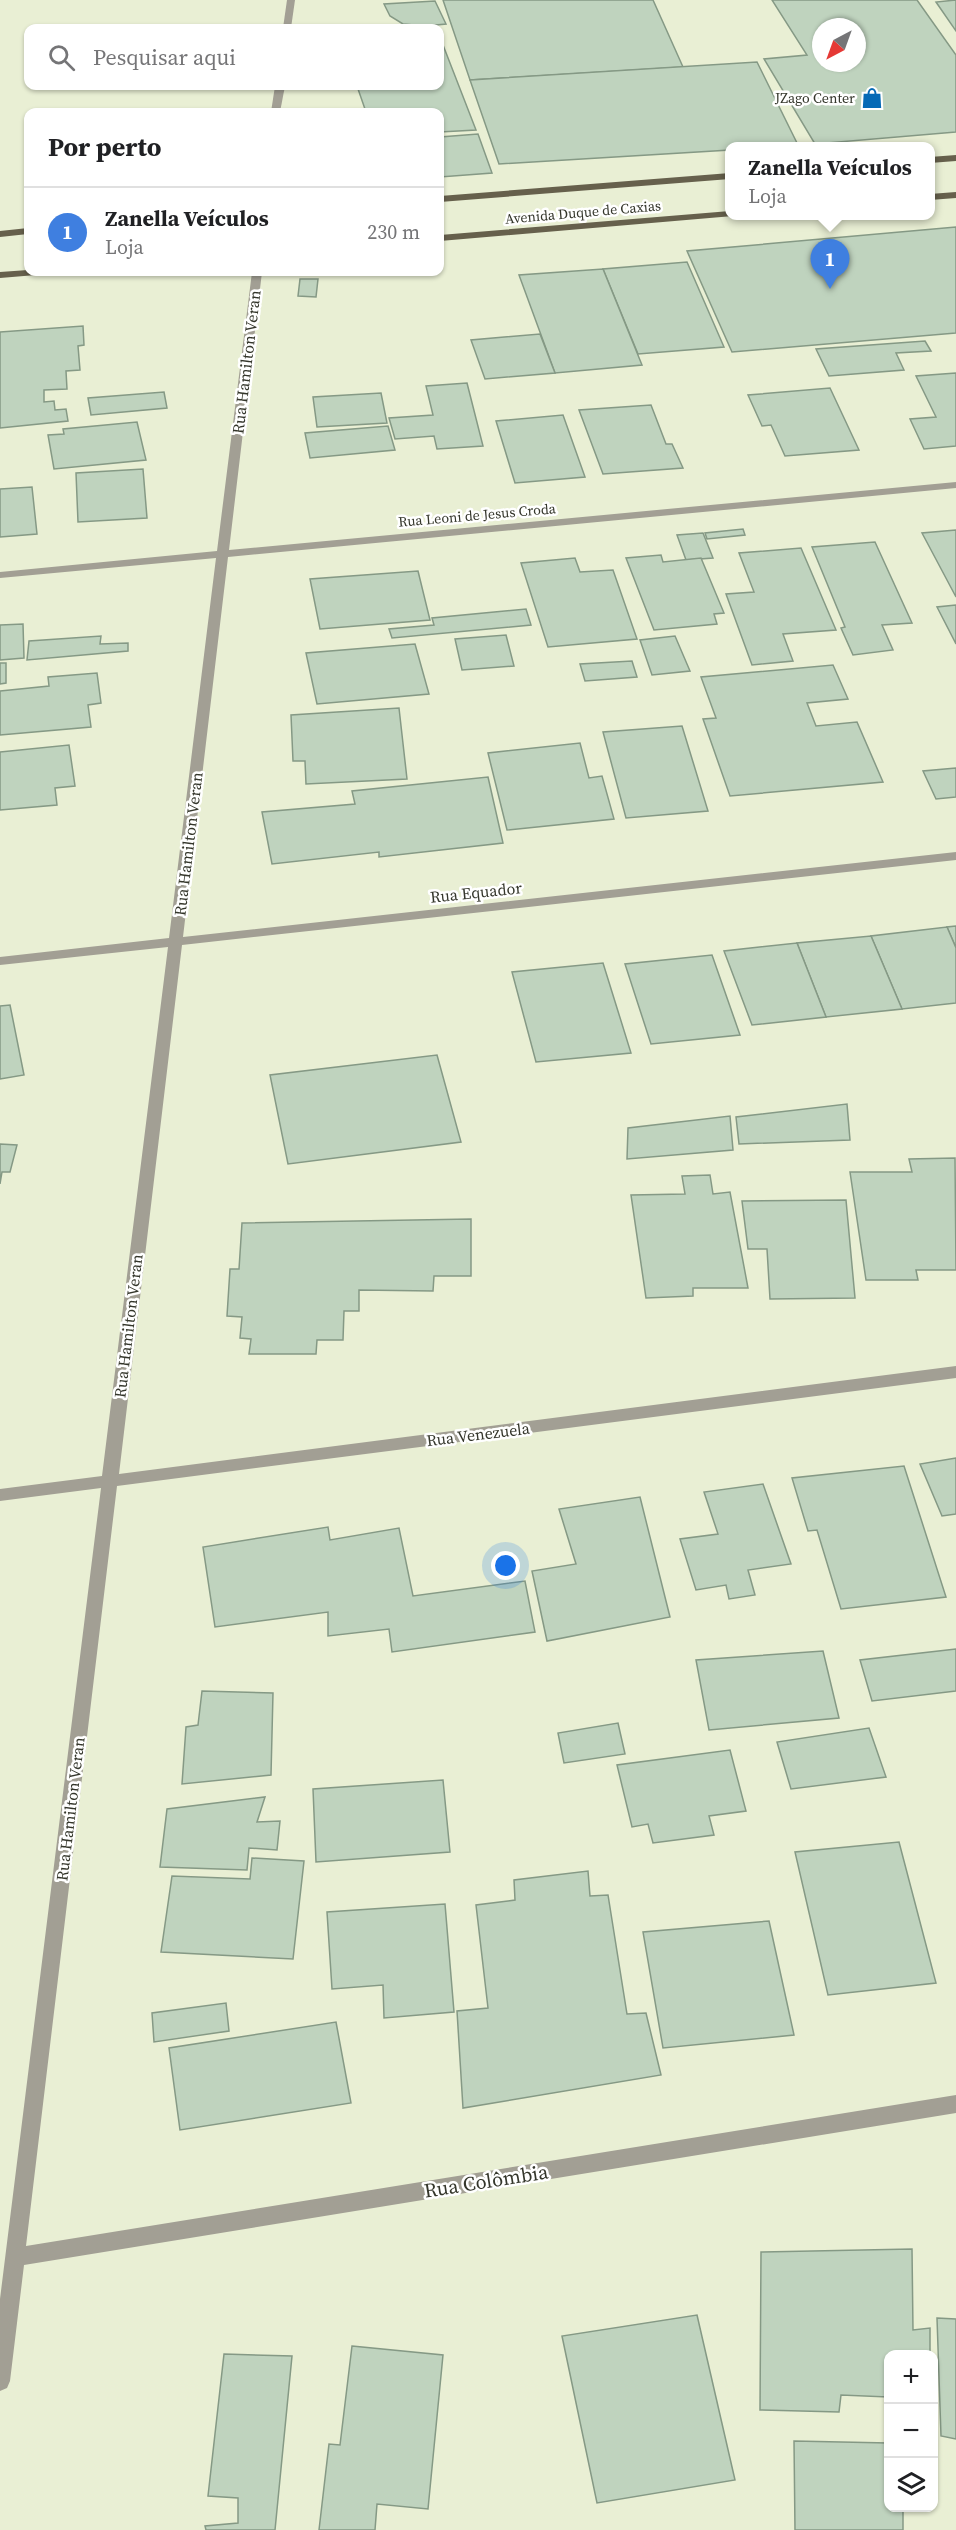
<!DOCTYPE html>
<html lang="pt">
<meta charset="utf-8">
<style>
:root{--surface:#fff;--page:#f2f2f2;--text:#202124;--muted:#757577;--line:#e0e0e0;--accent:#7c3aed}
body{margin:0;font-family:"Source Serif 4",serif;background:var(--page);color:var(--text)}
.controls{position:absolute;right:18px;bottom:18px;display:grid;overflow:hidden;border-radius:12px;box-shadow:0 2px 4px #0004}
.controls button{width:54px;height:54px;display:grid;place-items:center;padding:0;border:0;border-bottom:2px solid var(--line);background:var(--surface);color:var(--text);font:30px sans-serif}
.compass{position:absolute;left:812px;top:18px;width:54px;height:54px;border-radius:50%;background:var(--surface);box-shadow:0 2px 4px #0004;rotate:221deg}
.you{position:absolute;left:506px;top:1566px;width:21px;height:21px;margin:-15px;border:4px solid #fff;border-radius:50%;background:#1a73e8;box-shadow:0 0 0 9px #1a73e833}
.badge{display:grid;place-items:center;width:39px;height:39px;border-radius:50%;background:var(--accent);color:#fff;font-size:20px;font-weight:700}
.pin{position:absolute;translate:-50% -50px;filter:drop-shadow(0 2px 3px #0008)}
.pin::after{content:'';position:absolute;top:32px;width:21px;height:18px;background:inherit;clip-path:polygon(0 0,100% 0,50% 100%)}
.popup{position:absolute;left:725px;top:142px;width:210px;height:78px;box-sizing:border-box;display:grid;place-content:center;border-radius:12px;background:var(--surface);filter:drop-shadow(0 2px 4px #0005);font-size:20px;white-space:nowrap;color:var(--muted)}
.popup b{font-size:22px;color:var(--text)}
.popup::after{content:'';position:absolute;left:50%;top:100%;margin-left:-12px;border:12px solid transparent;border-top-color:var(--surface)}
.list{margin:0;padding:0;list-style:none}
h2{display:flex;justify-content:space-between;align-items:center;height:78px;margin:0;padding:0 24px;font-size:26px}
h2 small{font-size:20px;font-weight:400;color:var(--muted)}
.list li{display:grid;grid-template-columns:39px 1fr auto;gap:18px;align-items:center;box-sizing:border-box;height:90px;padding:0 24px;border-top:2px solid var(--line)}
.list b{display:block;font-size:22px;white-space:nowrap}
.list p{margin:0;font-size:20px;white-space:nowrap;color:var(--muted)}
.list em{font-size:20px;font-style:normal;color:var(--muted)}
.icon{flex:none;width:33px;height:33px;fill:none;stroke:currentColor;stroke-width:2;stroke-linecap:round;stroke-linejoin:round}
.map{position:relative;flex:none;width:956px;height:2530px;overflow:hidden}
.search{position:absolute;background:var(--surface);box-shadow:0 2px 4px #0004;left:24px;top:24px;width:420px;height:66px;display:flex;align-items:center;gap:15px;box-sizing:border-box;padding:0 21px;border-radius:12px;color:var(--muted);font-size:22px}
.panel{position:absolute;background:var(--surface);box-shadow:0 2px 4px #0004;left:24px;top:108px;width:420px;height:168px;border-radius:12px}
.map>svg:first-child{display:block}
.building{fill:#bfd3be;stroke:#859985;stroke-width:1.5;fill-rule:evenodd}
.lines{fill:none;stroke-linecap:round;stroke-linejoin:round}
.street{fill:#a29f94;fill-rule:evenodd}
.primary{fill:#66604c;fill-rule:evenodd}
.labels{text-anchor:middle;stroke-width:5;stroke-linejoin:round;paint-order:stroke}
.far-poi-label{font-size:14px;fill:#34362b;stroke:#fff;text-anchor:end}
.far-street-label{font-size:14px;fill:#34362b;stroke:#fff}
.street-label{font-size:16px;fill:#34362b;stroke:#fff}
.near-street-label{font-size:20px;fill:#34362b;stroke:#fff}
</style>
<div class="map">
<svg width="956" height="2530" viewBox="0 0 956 2530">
<rect width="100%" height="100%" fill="#e9efd4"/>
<g class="building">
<polygon points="443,0 653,0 683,67 470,80"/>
<path d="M772,0H917L956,55V132L815,144L764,59L807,55ZM821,27H857V63H821Z"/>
<polygon points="956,0 956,31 936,2"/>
<polygon points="435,1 446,24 425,26 403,24 390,16 384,4"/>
<polygon points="443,45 476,130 440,132 440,112 366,112 357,86 440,86 440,46"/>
<polygon points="757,62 798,145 730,146 730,150 499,164 470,80"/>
<polygon points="478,134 492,173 440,177 440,137"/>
<polygon points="956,227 956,333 732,352 687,251"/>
<polygon points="687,262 724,347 638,354 603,269"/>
<polygon points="603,269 642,365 555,373 519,275"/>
<polygon points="300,279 318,279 316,297 298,296"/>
<polygon points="83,326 84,345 78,346 80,370 66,371 67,389 44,390 44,402 54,401 55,410 66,409 68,421 0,428 0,332"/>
<polygon points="540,334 555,373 485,379 471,340"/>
<polygon points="925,341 931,351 896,353 904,370 829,376 816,349"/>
<polygon points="956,373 956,446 924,449 910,419 936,417 916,376"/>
<polygon points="467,383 483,446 437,449 434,436 395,439 389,418 433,415 426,386"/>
<polygon points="830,388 859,450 785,456 771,425 762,426 748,395"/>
<polygon points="164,392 167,408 91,415 88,398"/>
<polygon points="381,393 387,423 317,427 313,397"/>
<polygon points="651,405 666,444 672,444 683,468 603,474 579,410"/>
<polygon points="563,415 585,477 515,483 496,421"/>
<polygon points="137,422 146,460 54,469 48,435 64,434 63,429"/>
<polygon points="388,426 395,450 310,458 305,433"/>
<polygon points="143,469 147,518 78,522 76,473"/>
<polygon points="32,487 37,534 0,537 0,489"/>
<polygon points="743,529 745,535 707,539 705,533"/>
<polygon points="956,530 956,597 922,533"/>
<polygon points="703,533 713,558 686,560 677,535"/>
<polygon points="875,542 912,623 882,625 893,650 853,655 841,628 845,627 812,547"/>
<polygon points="801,548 836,630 783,634 793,661 752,665 726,594 754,592 739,553"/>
<polygon points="661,555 663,562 701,558 724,613 714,614 717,624 654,630 626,558"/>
<polygon points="575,558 580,572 613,570 637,639 548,647 521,563"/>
<polygon points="418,571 430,620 320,629 310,579"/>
<polygon points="956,605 956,644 937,607"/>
<polygon points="526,609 531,625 392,638 389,629 434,625 432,618"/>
<polygon points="23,624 24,658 0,660 0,625"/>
<polygon points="506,635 514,666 462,670 455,639"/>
<polygon points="101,636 100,644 128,643 128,651 27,660 29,641"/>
<polygon points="675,636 690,671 652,675 640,640"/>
<polygon points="415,644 429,694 317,704 306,653"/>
<polygon points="632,661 637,677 585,681 580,664"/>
<polygon points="0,663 6,663 6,683 0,684"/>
<polygon points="833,665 848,699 807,703 816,726 857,722 883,782 730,796 703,719 716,718 701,677"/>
<polygon points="97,673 101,703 88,705 91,727 0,735 0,691 49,686 48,677"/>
<polygon points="399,708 407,779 306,784 305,761 293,761 291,715"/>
<polygon points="682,726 708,811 626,818 603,732"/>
<polygon points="580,743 589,778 602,776 614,819 507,830 488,753"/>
<polygon points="69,745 75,786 55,788 57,805 0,810 0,752"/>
<polygon points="956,768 956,797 936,799 923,771"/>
<polygon points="488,777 503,843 379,857 379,852 272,864 262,812 355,804 352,791"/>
<polygon points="956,926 956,948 947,927"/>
<polygon points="947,927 956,948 956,1003 902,1009 871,936"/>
<polygon points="871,936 902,1009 826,1017 797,943"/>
<polygon points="797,943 826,1017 752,1025 724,951"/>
<polygon points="712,955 740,1035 651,1044 625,964"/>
<polygon points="603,963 631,1053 536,1062 512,972"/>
<polygon points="10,1005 24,1075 0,1079 0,1006"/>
<polygon points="437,1055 461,1142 288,1164 270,1075"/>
<polygon points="847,1104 850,1140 739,1144 736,1117"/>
<polygon points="730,1116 733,1150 627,1159 628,1128"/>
<polygon points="0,1144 17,1145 10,1172 2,1172 0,1184"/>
<polygon points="955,1158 956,1270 916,1270 918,1280 866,1280 850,1172 912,1172 909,1159"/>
<polygon points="710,1175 713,1194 730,1192 748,1288 693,1288 693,1296 646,1298 631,1195 685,1194 682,1176"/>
<polygon points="846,1200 855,1298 770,1299 767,1249 748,1249 742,1201"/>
<polygon points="471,1219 471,1276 434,1276 433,1291 359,1290 359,1311 344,1311 343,1340 317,1340 316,1354 249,1354 251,1339 240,1338 242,1317 227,1316 230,1269 239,1269 242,1223"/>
<polygon points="956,1458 956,1514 942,1516 920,1464"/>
<polygon points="904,1466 946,1597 841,1609 817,1530 808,1531 792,1478"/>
<polygon points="763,1484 791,1564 748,1570 755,1595 729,1599 726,1585 696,1590 680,1539 718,1534 704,1492"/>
<polygon points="640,1497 670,1617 547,1641 532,1571 576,1564 559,1509"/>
<polygon points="328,1527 330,1540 399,1528 413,1596 525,1581 535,1632 392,1652 389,1629 328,1636 328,1612 215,1627 203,1547"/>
<polygon points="956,1649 956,1691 872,1701 860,1660"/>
<polygon points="823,1651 839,1718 709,1730 696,1660"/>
<polygon points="202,1691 273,1693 271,1775 182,1784 186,1727 198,1725"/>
<polygon points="618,1723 625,1754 564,1763 558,1733"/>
<polygon points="869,1728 886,1777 791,1789 777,1742"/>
<polygon points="730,1750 746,1811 709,1816 714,1835 653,1843 648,1824 632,1827 617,1765"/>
<polygon points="443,1780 450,1852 316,1862 313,1789"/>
<polygon points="265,1797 257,1822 280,1821 277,1850 249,1848 247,1870 160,1867 167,1809"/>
<polygon points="899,1842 936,1983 828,1995 795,1852"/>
<polygon points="252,1858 304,1861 293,1959 161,1952 172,1876 250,1879"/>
<polygon points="588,1871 590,1896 608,1895 627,2014 646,2013 661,2075 463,2108 457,2011 488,2008 476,1905 515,1900 514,1880"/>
<polygon points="445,1904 454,2012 384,2018 383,1985 332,1989 327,1912"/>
<polygon points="769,1921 794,2035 663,2048 643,1932"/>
<polygon points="226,2003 229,2031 154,2042 152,2013"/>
<polygon points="336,2022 351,2103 180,2130 169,2048"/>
<polygon points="912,2249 913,2330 930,2328 930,2354 888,2354 888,2397 841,2395 839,2412 760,2410 761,2252"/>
<polygon points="697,2315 735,2480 597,2503 562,2336"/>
<polygon points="937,2318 956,2319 956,2439 941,2436"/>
<polygon points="352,2346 443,2355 428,2509 377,2504 375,2530 319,2530 329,2444 340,2445"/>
<polygon points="224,2354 292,2356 275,2530 206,2530 205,2526 238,2523 238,2498 208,2496"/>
<polygon points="794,2441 888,2443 888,2508 903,2508 903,2530 795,2530"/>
</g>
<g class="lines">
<g class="street">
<polygon points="287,0 295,0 291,28 283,28"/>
<polygon points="275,86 285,86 280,112 271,112"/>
<polygon points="252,272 262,272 229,550 956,482 956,488 228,557 183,937 956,852 956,860 182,945 119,1474 956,1366 956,1378 117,1486 26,2246 956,2095 956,2113 24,2265 10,2381 7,2388 0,2391 0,2299 101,1488 0,1501 0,1489 102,1476 168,947 0,965 0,957 169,938 216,558 0,578 0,572 217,551"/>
</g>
<g class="primary">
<polygon points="956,155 956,161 930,163 930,157"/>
<polygon points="730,173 730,179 440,202 440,196"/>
<polygon points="956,192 956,198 930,200 930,194"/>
<polygon points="730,211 730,216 733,216 440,241 440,235"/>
<polygon points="28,228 28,234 0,237 0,231"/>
<polygon points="28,270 28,272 41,272 36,275 0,278 0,272"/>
</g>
</g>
<defs>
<symbol id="shop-bare" viewBox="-9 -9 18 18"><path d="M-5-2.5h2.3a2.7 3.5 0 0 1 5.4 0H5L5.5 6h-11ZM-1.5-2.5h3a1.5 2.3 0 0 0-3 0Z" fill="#066ab6" stroke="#fff" stroke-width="2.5" paint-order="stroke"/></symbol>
</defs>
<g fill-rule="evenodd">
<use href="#shop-bare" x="857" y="83" width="30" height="30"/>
</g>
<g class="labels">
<g class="far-poi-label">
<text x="855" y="103">JZago Center</text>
</g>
<g class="far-street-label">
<text transform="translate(583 212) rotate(-5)" y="5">Avenida Duque de Caxias</text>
<text transform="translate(477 515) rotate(-5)" y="5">Rua Leoni de Jesus Croda</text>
</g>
<g class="street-label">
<text transform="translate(246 362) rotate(-83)" y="6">Rua Hamilton Veran</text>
<text transform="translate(188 844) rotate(-83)" y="6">Rua Hamilton Veran</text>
<text transform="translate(476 892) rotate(-6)" y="6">Rua Equador</text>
<text transform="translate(128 1326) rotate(-83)" y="6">Rua Hamilton Veran</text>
<text transform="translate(478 1434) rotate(-7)" y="6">Rua Venezuela</text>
<text transform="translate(70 1809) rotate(-83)" y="6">Rua Hamilton Veran</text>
</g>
<g class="near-street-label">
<text transform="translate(486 2181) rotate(-9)" y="7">Rua Colômbia</text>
</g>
</g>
</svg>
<div class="controls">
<button>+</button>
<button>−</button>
<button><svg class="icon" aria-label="layers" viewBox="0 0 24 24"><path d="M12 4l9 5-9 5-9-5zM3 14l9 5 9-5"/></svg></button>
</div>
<svg class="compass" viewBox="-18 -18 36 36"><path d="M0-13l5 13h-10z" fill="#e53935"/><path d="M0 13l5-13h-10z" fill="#757577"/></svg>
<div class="you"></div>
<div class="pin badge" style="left:830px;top:289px;background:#3f7fe0">1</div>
<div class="popup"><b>Zanella Veículos</b>Loja</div>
<div class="search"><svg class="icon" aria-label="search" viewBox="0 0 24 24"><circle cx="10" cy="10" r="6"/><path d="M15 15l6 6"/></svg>Pesquisar aqui</div>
<section class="panel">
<h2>Por perto<small></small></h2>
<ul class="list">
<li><span class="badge" style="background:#3f7fe0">1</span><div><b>Zanella Veículos</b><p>Loja</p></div><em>230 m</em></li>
</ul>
</section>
</div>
